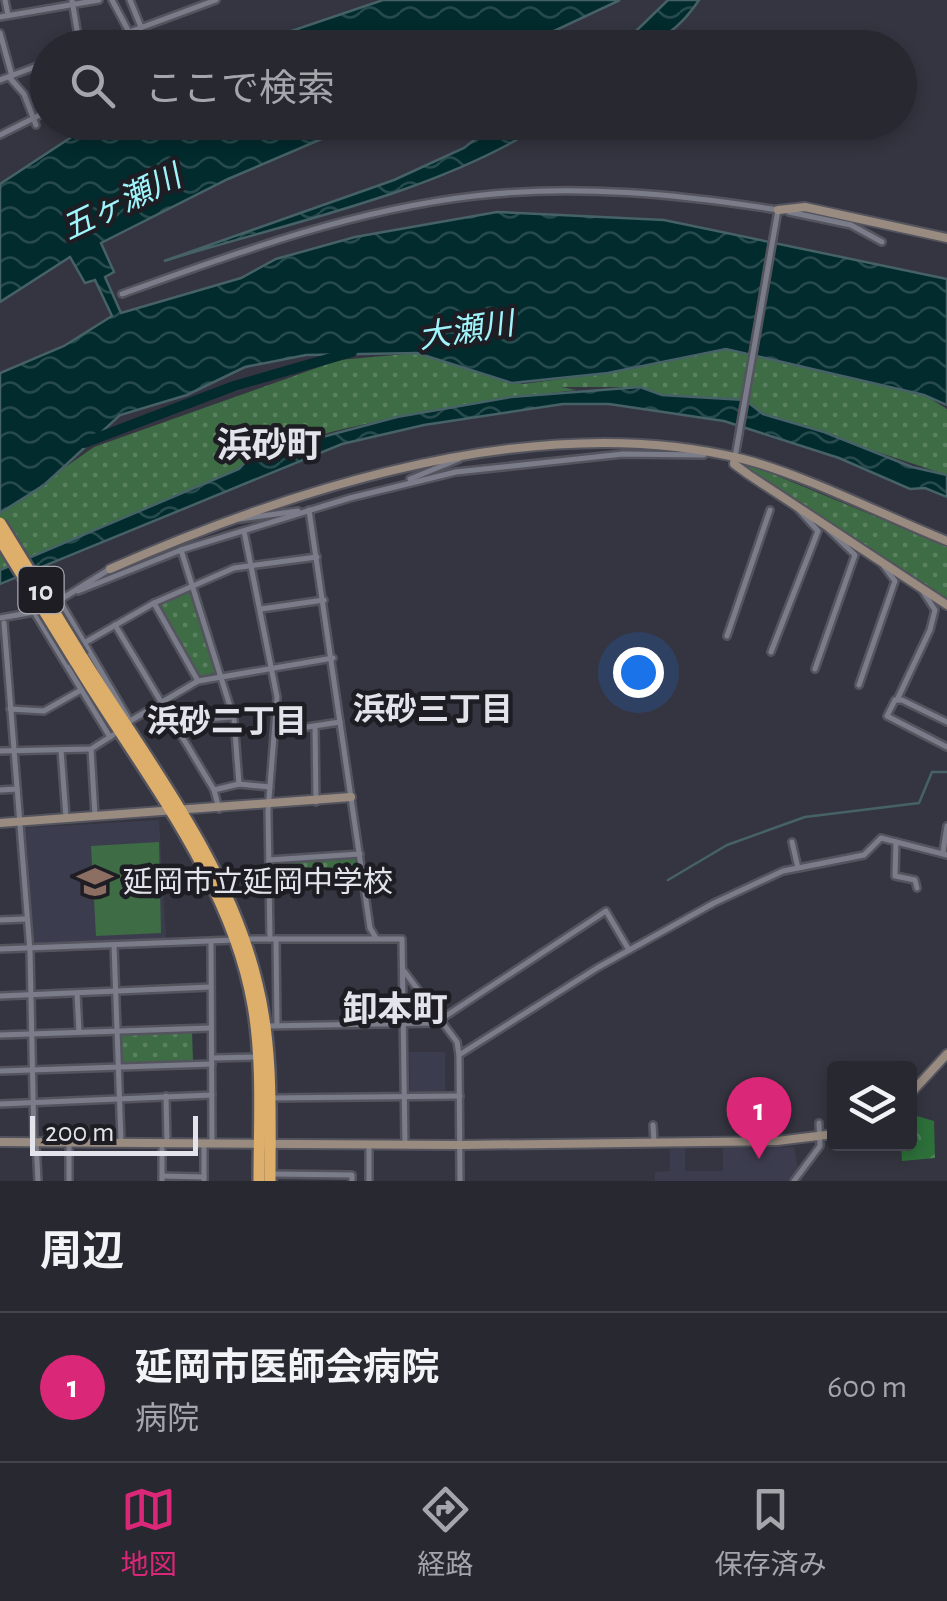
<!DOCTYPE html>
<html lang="ja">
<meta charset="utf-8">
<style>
:root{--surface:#282831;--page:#303039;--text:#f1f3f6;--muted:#a5a6ab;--line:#44444d;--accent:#db2777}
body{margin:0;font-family:"Alegreya Sans","Noto Sans JP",sans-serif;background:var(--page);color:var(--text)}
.controls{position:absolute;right:30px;bottom:30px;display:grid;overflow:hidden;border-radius:10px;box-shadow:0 5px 15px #0003}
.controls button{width:90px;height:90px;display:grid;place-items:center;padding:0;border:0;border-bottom:2px solid var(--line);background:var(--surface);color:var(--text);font:50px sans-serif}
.scale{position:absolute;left:30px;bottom:25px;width:168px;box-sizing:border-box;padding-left:10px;border:5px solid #e3e3eb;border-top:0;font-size:28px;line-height:35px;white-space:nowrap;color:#e3e3eb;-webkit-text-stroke:8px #1d1d23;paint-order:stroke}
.you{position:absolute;left:638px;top:672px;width:35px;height:35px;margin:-25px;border:8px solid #fff;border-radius:50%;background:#1a73e8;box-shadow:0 0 0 15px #1a73e833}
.badge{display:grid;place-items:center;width:65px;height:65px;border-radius:50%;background:var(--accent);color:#fff;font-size:32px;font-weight:700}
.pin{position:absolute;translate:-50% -82px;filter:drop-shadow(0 2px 5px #0008)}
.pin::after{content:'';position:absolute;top:52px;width:35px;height:30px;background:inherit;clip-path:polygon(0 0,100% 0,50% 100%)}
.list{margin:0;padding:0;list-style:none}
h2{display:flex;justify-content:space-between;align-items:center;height:130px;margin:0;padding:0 40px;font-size:42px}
h2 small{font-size:32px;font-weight:400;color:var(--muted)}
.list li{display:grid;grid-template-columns:65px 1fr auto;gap:30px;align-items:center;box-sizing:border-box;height:150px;padding:0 40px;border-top:2px solid var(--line)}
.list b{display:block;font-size:38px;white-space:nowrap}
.list p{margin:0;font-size:32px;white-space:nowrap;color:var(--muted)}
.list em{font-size:32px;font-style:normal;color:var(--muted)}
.icon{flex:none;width:55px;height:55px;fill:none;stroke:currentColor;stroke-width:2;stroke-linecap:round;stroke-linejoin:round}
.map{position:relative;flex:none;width:947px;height:1181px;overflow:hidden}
.search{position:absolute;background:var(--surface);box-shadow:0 5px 15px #0003;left:30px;right:30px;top:30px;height:110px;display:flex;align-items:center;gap:25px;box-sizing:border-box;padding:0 35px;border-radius:55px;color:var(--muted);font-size:38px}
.sheet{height:280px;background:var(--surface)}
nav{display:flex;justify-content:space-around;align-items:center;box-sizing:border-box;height:140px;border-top:2px solid var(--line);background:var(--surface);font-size:28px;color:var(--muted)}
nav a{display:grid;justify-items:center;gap:5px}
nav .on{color:var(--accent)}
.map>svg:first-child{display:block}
.built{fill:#3c3c4f}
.grass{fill:url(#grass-dots)}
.forest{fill:url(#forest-crowns)}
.garden{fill:#3e6c45}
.water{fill:url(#water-waves);stroke:#466267;stroke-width:2.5}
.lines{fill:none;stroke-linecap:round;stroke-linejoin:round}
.stream{stroke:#466267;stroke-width:2.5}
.river{stroke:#022b2e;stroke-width:10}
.street-casing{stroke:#54545f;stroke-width:10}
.secondary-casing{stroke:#54545f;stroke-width:12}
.highway-casing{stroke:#54545f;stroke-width:16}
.street{stroke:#7b7c8a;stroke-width:5}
.secondary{stroke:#998b80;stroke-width:8}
.highway{stroke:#deaf6a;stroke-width:11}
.highway-bridge-casing{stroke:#54545f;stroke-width:16;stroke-linecap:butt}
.highway-bridge{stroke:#deaf6a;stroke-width:11}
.labels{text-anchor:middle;stroke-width:9;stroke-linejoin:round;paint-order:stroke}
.shield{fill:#1d1d23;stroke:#a8a8af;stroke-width:2.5}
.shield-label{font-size:28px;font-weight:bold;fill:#e3e3eb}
.poi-label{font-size:30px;fill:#e3e3eb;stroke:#1d1d23;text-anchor:start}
.water-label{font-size:32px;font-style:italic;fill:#9ff4fb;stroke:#1d1d23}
.neighbourhood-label{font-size:32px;font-weight:bold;fill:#e3e3eb;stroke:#1d1d23}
.quarter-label{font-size:35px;font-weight:bold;fill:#e3e3eb;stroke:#1d1d23}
</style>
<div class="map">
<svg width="947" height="1181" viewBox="0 0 947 1181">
<defs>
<pattern id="grass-dots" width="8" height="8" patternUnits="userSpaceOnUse" patternTransform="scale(2.5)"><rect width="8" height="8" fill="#3e6c45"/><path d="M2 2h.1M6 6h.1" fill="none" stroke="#5a8160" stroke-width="1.8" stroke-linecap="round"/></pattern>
<pattern id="forest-crowns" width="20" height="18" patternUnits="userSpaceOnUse" patternTransform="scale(2.5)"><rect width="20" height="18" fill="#2d703a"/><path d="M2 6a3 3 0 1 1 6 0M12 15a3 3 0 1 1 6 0" fill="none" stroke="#4b8457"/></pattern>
<pattern id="water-waves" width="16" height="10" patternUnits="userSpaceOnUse" patternTransform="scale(2.5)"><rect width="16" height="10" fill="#022b2e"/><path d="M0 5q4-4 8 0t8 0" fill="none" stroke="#274a4c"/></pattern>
</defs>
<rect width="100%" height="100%" fill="#353541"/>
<g class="built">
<polygon points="159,820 166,939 31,944 23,828"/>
<polygon points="409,1052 445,1052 445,1094 410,1094"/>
<polygon points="794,1147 798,1170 791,1181 655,1181 655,1172 670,1171 670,1149 685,1148 685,1171 723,1171 723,1148"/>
</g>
<g class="grass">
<path d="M726,349L924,395L947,409V475L763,414L745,400L661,395L640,387H561L576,390C512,397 277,430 239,469L0,571V513L94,447L339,360L417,353L523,384L608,373Z"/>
<polygon points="746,463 947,546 947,601 745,466"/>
<polygon points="192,589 219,671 199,678 159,604"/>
<polygon points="357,857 360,881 273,887 273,863"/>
<polygon points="192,1030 193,1063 120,1064 119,1033"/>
</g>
<polygon class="forest" points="910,1114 934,1121 935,1158 902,1161 901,1144 910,1144"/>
<polygon class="garden" points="159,842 161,933 96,936 91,846"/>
<g class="water">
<polygon points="383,0 620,0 520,47 244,47"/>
<path d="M668,0H699C668,46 643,48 592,47L612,34L635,32Z"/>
<path d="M422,122L545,123C437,193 287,223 164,261L394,180L464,148L483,133L401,134Z"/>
<polygon points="93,123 359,123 228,179 101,243 114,272 105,277 121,313 241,278 276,259 355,237 497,212 664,220 947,279 947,405 924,395 726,349 608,373 512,383 417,353 306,355 245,367 187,395 120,415 44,485 0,513 0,373 64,346 112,316 95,280 85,283 70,257 0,302 0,184"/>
<polygon points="640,387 662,395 745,400 763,414 824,432 912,467 947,475 947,497 925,488 910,489 839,458 724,421 609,404 563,404 424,425 342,444 0,584 0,570 239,469 251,456 397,417 511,397"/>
</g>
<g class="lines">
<polyline class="stream" points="668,880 727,845 805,817 919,803 932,772 947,772"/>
<polyline class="river" points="84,443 234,386 352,352"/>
<defs>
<g id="street">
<polyline points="5,0 8,15"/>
<polyline points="72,0 80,48"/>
<polyline points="112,0 129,32"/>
<polyline points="130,0 141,27"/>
<polyline points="0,17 99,0"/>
<polyline points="0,33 12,76"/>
<polyline points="114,37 116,48"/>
<polyline points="86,48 216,0"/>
<polyline points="9,77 24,94 36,125"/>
<polyline points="0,80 48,62"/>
<polyline points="0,135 48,111"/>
<polyline points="789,212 851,225 882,242"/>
<path d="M122,294C236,253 352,210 474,196C574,184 679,194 778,210"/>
<polyline points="735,457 778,210"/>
<polyline points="410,479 459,459"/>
<polyline points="309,510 370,928 376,938"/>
<polyline points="240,519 298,511"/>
<polyline points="244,531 277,697 268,811 270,939"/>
<polyline points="181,550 234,719 239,784"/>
<polyline points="78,591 181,550 350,498 456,472 623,454 704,455"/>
<polyline points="61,603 130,721"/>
<polyline points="154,603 198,681"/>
<polyline points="50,606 110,569"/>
<polyline points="261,609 324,600"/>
<polyline points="0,618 34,612 110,737"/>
<polyline points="4,623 30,951 34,1142"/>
<polyline points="115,625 214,790 219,809"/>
<polyline points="727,636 770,510"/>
<polyline points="84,643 154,603 234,568 317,557"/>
<polyline points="771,652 818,531 798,509"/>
<polyline points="815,669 855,555 828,529"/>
<polyline points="859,685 895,581 883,565"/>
<polyline points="897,700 930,630 935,610 920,587"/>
<polyline points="10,709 44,711 81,690"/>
<polyline points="947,722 902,700 895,700 887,716 947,747"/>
<polyline points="125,724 198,681 333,658"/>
<polyline points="315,726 316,802"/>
<polyline points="178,731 194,720 232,717"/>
<polyline points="275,732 340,722"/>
<polyline points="91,749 95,816"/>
<polyline points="61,750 66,817"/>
<polyline points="0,751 91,749 113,735"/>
<polyline points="0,790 17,789"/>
<polyline points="214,790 239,784 270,787"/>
<polyline points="792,842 798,868"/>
<polyline points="896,842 895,876 915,880 917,888"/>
<polyline points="943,852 947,826"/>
<polyline points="269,860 360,854"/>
<polyline points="0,920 25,919"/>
<polyline points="246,939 402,939 405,1145"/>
<polyline points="276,939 277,1025"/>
<polyline points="211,942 212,1144"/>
<polyline points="114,945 121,1141"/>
<polyline points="0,949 235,940"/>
<polyline points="404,971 457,1042 459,1055"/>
<polyline points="77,993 79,1032"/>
<polyline points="0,996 211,987"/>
<polyline points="268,1026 435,1023 606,911 629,950"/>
<polyline points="0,1035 211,1028"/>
<polyline points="212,1058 256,1057"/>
<polyline points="0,1071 212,1064"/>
<polyline points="166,1096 167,1143"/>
<polyline points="272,1098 460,1096"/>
<polyline points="0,1104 212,1095"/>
<polyline points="653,1125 654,1142"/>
<polyline points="36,1142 38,1181"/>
<polyline points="369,1145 369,1181"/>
<polyline points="273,1174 352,1175 352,1181"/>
<polyline points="162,1176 204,1177"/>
<polyline points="69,1181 69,1143"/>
<polyline points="162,1181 162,1143"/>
<polyline points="204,1181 204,1144"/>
<polyline points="460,1181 459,1055 597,968 714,903 783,871 864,855 881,838 947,855"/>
<polyline points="794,1181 820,1146 819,1123"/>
</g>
<g id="secondary">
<polyline points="778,210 805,207 947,238"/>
<polyline points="735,457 734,464 749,475 947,605"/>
<path d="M110,569C296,487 539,408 743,459C805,475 885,516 947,541"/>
<polyline points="0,823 351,797"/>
<polyline points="910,1094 947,1054"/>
<polyline points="0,1142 460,1145 777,1141 834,1134"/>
</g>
<g id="highway">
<path d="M82,657C146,760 229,864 257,984C273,1048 270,1115 270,1181"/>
<path d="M75,661C140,769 231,878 253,1005C263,1061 259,1124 259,1181"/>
</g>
</defs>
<use href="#street" class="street-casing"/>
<use href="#secondary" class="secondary-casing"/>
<use href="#highway" class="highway-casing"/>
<use href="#street" class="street"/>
<use href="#secondary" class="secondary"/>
<use href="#highway" class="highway"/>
<defs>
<g id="highway-bridge">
<polyline points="0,523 82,657"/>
<polyline points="0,539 75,661"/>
</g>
</defs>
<use href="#highway-bridge" class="highway-bridge-casing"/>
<use href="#highway-bridge" class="highway-bridge"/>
</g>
<defs>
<symbol id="school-bare" viewBox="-9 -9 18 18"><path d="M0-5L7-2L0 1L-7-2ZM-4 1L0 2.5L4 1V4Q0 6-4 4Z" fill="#8d6e63" stroke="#1d1d23" stroke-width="2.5" paint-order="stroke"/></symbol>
</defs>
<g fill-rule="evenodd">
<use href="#school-bare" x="70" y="857" width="50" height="50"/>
</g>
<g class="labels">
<rect class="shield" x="18.5" y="567" width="45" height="46" rx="8"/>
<g class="shield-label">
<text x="41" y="600">10</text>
</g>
<g class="poi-label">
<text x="123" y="892">延岡市立延岡中学校</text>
</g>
<g class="water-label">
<text transform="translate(121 202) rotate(-26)" y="11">五ヶ瀬川</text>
<text transform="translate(466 330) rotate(-9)" y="11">大瀬川</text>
</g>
<g class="neighbourhood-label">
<text x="433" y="720">浜砂三丁目</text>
<text x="227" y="732">浜砂二丁目</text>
</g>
<g class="quarter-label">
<text x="269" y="457">浜砂町</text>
<text x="395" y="1021">卸本町</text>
</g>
</g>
</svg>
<div class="controls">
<button><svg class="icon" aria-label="layers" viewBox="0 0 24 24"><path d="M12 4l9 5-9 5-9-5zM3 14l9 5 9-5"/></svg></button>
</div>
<div class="scale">200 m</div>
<div class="you"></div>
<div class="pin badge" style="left:759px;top:1159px">1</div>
<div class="search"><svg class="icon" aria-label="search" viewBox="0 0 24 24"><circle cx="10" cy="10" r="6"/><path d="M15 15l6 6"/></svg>ここで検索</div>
</div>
<section class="sheet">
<h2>周辺<small></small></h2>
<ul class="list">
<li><span class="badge">1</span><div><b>延岡市医師会病院</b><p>病院</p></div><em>600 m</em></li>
</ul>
</section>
<nav>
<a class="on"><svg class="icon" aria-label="map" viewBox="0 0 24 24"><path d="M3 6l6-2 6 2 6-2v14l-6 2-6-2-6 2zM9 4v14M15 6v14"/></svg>地図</a>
<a><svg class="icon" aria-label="directions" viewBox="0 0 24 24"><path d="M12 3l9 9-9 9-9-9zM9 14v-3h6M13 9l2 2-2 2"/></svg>経路</a>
<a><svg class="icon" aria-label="saved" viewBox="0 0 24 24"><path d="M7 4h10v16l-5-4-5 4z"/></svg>保存済み</a>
</nav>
